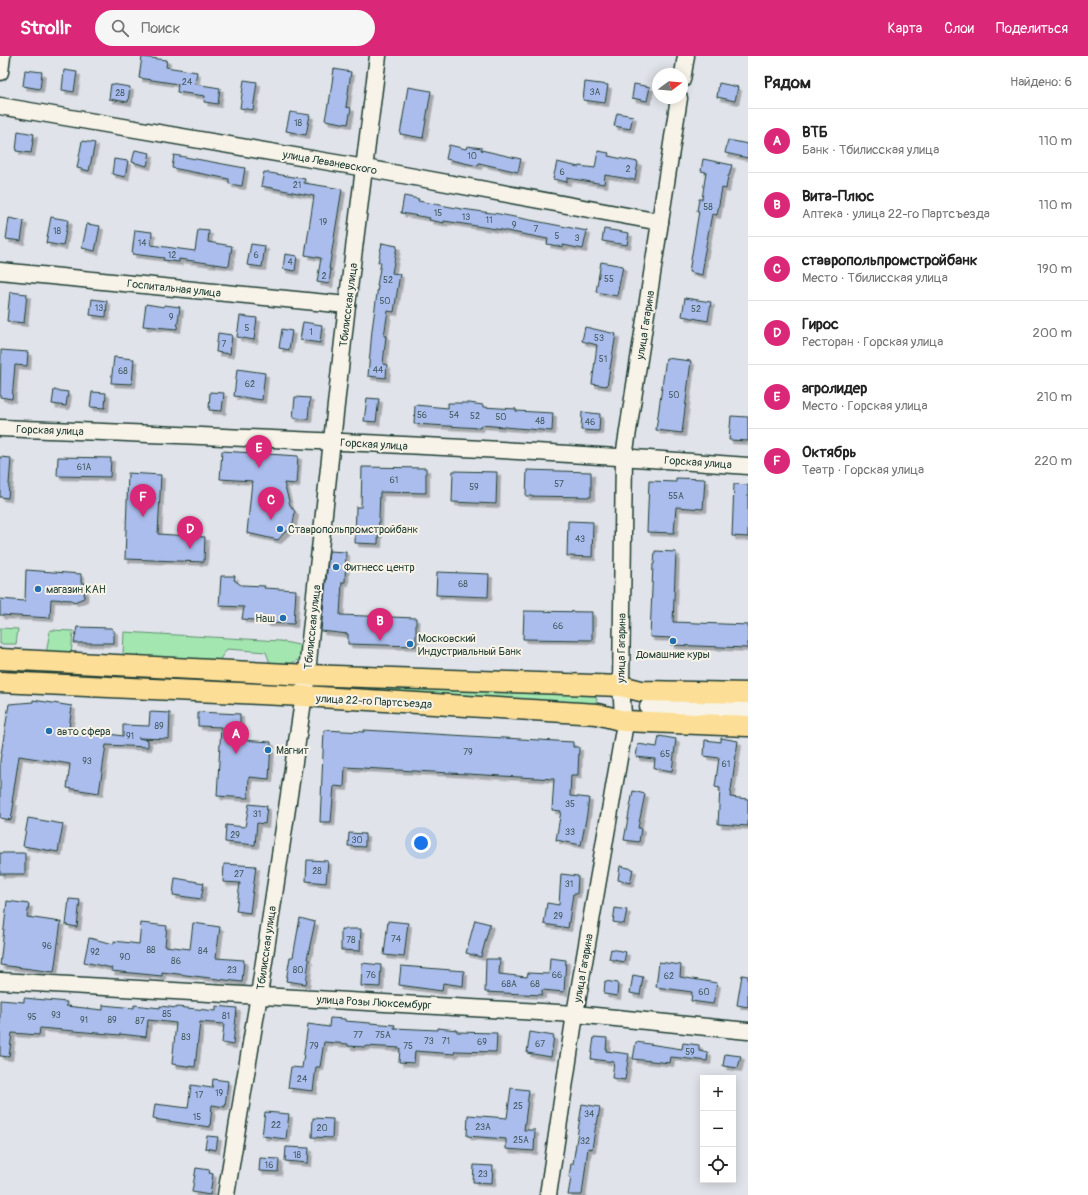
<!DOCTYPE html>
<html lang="ru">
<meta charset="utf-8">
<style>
:root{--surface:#fff;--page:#f6f6f6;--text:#222;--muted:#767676;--line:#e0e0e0;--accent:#db2777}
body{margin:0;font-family:Pangolin,sans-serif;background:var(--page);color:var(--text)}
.controls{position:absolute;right:12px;bottom:12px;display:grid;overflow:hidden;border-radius:0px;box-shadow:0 2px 10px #0003}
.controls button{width:36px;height:36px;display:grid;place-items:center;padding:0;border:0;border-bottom:1px solid var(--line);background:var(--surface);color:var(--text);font:20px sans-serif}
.compass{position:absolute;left:652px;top:12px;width:36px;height:36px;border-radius:50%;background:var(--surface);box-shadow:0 2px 10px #0003;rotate:74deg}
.you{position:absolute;left:421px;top:787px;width:14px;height:14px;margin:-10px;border:3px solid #fff;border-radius:50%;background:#1a73e8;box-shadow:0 0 0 6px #1a73e833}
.badge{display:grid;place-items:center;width:26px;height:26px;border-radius:50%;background:var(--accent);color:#fff;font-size:13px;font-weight:700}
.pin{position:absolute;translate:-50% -33px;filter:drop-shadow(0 1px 2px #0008)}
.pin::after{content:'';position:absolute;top:21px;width:14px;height:12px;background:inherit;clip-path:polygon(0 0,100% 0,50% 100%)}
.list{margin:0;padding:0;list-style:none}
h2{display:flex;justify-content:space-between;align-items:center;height:52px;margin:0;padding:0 16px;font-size:17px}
h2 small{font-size:13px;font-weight:400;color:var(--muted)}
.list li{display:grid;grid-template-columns:26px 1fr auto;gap:12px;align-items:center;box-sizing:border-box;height:64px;padding:0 16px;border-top:1px solid var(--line)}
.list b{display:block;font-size:15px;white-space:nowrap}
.list p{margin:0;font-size:13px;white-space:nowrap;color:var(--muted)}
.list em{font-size:13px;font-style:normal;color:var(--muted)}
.icon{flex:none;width:22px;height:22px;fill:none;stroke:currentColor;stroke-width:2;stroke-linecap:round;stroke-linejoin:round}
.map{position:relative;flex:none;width:748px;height:1139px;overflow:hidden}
header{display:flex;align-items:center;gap:24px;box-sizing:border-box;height:56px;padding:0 20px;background:var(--accent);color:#fff}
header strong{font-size:19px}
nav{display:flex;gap:22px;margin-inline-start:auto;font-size:14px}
.search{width:280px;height:36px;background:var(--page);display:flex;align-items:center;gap:10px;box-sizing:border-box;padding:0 14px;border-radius:22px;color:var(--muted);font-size:15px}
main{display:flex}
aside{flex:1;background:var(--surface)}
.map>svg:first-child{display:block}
.green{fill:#a3e6b0;stroke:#619272}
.building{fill:#abbdec;stroke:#1f3d34;filter:url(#shadow)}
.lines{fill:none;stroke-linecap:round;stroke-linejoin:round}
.minor-casing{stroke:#1f3d34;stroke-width:19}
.major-casing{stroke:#1f3d34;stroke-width:23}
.minor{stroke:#f7f3e8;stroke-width:16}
.major{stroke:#fdde96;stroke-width:20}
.poi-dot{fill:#1f6fb2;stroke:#f7f3e8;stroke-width:1.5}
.labels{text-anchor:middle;stroke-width:4;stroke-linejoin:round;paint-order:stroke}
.number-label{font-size:9px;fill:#425d62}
.street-label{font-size:11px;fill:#1f3d34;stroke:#f7f3e8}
.poi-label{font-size:11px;fill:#1f3d34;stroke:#f7f3e8;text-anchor:start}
</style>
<header>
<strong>Strollr</strong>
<div class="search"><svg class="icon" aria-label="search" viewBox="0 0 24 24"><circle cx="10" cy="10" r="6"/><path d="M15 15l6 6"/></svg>Поиск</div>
<nav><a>Карта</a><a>Слои</a><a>Поделиться</a></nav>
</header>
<main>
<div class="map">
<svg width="748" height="1139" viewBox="0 0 748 1139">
<defs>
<filter id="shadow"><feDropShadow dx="3.5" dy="3.5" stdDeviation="0" flood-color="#0004"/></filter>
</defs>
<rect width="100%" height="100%" fill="#e0e3e9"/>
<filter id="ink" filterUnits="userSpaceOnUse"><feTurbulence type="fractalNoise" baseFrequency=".025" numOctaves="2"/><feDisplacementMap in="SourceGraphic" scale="8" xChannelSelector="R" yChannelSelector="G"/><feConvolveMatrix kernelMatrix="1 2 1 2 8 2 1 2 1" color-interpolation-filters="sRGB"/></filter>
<g filter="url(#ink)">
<g class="green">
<polygon points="0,572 18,573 16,588 0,588"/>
<polygon points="50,574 73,575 71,600 46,598"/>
<polygon points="124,576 280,585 303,590 300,603 284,611 271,610 266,596 227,593 218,606 123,599"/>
<polygon points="19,611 279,627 277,633 18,619 14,615"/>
<polygon points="339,626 595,639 597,644 595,647 589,648 331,633 331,629"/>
</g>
<g class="building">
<polygon points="142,1 167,4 166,11 197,16 195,28 220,32 218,48 204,46 205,40 177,36 178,28 139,22"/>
<polygon points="334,13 351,16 346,51 351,52 348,68 325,64 328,48 329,48"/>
<polygon points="25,14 42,16 40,33 23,30"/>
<polygon points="64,14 77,16 74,36 62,34"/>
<polygon points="244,24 257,26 253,54 240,52"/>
<polygon points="585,26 608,29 605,47 583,44"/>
<polygon points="719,27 738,31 735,45 717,41"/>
<polygon points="111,28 130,31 128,46 109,43"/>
<polygon points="634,28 650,31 647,45 632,42"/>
<polygon points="408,31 431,35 423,82 400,78"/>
<polygon points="290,56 310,59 306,79 286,75"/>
<polygon points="617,57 633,60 630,73 614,70"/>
<polygon points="18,75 34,78 31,97 16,95"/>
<polygon points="728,84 748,88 748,102 725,97"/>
<polygon points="82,85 95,87 89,115 77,112"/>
<polygon points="449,89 466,93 467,90 482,92 481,94 521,103 518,116 479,107 478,110 446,103"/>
<polygon points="135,94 150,97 147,110 132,106"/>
<polygon points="598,95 609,97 608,100 638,106 635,124 605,119 604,128 567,122 567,126 553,123 557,106 579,111 579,110 595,112"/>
<polygon points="174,99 245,112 242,130 229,128 229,123 172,112"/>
<polygon points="114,103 128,105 125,121 112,118"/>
<polygon points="703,103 732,109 729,120 728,120 726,133 722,132 717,159 712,158 703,205 704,205 702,219 689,216 699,155 697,155 699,143 702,143 706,116 701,115"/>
<polygon points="264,116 305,123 304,127 342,133 329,213 331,213 329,228 317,226 321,202 305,199 314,140 261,130"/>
<polygon points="404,140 419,143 418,145 462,153 499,158 587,175 583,193 563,189 563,191 547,188 548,183 496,173 444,165 444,167 429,164 430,162 401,157"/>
<polygon points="51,161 68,164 63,190 46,187"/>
<polygon points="9,162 24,165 21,185 6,183"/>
<polygon points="87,168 100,170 95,195 82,192"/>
<polygon points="604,173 629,177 627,189 602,185"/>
<polygon points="135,174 152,176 151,189 195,195 198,174 209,175 208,186 232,190 229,210 179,203 179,206 163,204 164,202 132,198"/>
<polygon points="382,187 397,190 392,217 400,218 394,256 388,255 384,280 386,280 383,308 387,309 386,322 368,320 372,274 378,230 377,230 381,206 378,206"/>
<polygon points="251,188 265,190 262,211 247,209"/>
<polygon points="285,198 297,200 295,215 283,213"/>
<polygon points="601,206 623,210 617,240 596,236"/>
<polygon points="10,236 27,238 24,267 7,265"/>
<polygon points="685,242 711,246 708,265 682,260"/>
<polygon points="92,243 107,245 106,261 90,259"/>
<polygon points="146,248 164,251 164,249 180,251 177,273 143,270"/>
<polygon points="240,260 257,262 254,284 237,281"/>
<polygon points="303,266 322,269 320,287 300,284"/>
<polygon points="585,271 616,278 607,330 592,328 597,289 582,285"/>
<polygon points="282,273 292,275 289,294 279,292"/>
<polygon points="218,277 232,279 230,298 216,296"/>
<polygon points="1,294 28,296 27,310 15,309 12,343 0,341"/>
<polygon points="114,301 134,303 132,328 111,327"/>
<polygon points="666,302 691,305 682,377 656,374"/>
<polygon points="237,313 265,317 262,344 234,340"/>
<polygon points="54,334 68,336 66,350 52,348"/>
<polygon points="92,336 106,337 105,352 90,351"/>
<polygon points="210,336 224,337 222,355 209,354"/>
<polygon points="295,341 310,342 308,363 293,362"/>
<polygon points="367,342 379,343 376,366 364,365"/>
<polygon points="448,347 469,347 483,349 483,351 516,353 516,355 553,357 552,375 481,369 480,372 414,368 415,349 448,352"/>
<polygon points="582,356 600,358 599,375 581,374"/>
<polygon points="731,360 748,361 748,385 729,384"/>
<polygon points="222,395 298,400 296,428 284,427 290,449 295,456 292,472 284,477 278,484 247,477 252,425 220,423"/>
<polygon points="0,401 11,402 8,442 0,441"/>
<polygon points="58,401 111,402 110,421 57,420"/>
<polygon points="362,411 426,412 426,437 380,436 378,488 355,487 356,451 361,451"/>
<polygon points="527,414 591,416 591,441 526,440"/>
<polygon points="453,415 497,416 496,448 452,446"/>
<polygon points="128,417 161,419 158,478 205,481 204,506 125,503"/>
<polygon points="676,422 705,423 703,453 676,451 674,477 647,476 649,425 676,426"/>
<polygon points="734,428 748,429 748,481 732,480"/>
<polygon points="568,465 593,466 592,501 567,500"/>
<polygon points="329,495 346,496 345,526 342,526 340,559 416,562 416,590 348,588 348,578 321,575"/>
<polygon points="655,495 676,496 673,566 748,569 748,592 671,589 671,582 650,581 653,508 654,508"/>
<polygon points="26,514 81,518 81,527 85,527 84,542 74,546 72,544 51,543 50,562 0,559 0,543 25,545"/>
<polygon points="437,516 489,518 488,541 436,539"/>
<polygon points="221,520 235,520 234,524 241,529 265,530 264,532 296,534 294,568 266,567 266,565 242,563 244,551 219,550"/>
<polygon points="524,555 592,556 592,584 523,583"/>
<polygon points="77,571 111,572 114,575 114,587 74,587"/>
<polygon points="33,644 72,650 69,672 123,680 123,669 149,670 150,656 170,657 169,683 138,682 148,684 148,691 106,689 99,737 67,732 70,708 19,700 12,746 14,746 11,764 0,762 0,705 9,648 33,646"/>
<polygon points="198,656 240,658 240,684 271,686 269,723 249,721 248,742 217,740 221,671 198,670"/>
<polygon points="324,674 364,676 364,674 573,686 573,691 579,691 578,719 571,719 570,740 589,742 587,758 581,789 556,784 561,755 552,754 554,723 345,711 344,731 334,730 331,766 320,766"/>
<polygon points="659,680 676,683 672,715 654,712 655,703 636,701 638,688 657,691"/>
<polygon points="721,682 738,685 730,741 748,743 748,770 718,768 720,732 715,731 719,702 704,700 705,684 721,686"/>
<polygon points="633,735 645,738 638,772 641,772 639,786 624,784"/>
<polygon points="249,748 267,750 265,768 257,767 255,789 225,786 226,769 245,771"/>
<polygon points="28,762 63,768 58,796 23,790"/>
<polygon points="349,777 365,778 365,791 348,790"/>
<rect x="0" y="797" width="25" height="21"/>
<polygon points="307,804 328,805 326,827 306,825"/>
<polygon points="224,808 256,810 250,857 236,855 240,827 223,826"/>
<polygon points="620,810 633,813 630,827 618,824"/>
<polygon points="561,818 578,820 577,838 573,838 568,872 544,868 547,847 559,849"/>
<polygon points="175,822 204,827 201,843 173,839"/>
<polygon points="69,843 80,844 77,871 66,869"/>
<polygon points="7,845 29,848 27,861 61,866 54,916 0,909"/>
<polygon points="615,852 627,854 624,868 613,866"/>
<polygon points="300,862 315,866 307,903 309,904 306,928 286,925 290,901 293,901"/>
<polygon points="475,864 490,868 481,901 466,897"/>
<polygon points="388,865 408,867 404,901 384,899"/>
<polygon points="141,867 167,870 165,890 190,893 193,867 220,871 216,902 244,904 242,926 162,916 162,920 111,915 112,912 84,906 89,882 114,888 114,885 139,888"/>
<polygon points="341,873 361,873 360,895 341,894"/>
<polygon points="611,893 626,896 624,906 609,903"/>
<polygon points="550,902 566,904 564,936 542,934 542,939 485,936 486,903 500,903 499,918 527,921 528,917 549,918"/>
<polygon points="659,906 681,909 680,921 717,927 713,948 691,945 692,936 656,931"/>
<polygon points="362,907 381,909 380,931 361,930"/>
<polygon points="401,910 464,915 463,930 443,927 442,935 399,929"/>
<polygon points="633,919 643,921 640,939 630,937"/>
<polygon points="742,919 748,920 748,951 737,949"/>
<polygon points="605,925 618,927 617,940 604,938"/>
<polygon points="24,942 67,946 66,950 103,954 103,949 134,952 134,949 160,952 160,950 177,952 177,951 216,955 216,950 237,952 233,989 222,987 224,968 200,966 195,1011 172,1008 176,967 148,964 146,981 120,978 120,979 40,972 39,979 12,977 9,1001 0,1000 0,944 24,946"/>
<polygon points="330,962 345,963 345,965 395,969 394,972 438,974 438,972 457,974 457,976 497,977 496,996 455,995 454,998 415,995 414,1007 399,1006 400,992 366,990 365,991 348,990 348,988 324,986 320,1011 316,1011 313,1035 288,1032 291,1011 302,1012 308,968 329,971"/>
<polygon points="530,976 554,980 551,1001 527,997"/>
<polygon points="594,981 607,982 606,995 629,998 625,1024 612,1022 614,1006 591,1003"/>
<polygon points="636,986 682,993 683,987 699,989 699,995 708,997 707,1005 671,1001 670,1007 633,1003"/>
<polygon points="725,998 741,1000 738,1012 723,1010"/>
<polygon points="213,1023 228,1025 225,1051 212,1049 210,1071 153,1063 155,1048 188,1052 191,1029 212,1032"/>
<polygon points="511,1032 529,1034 524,1074 535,1074 534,1095 506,1093 506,1083 467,1080 468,1059 507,1062"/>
<polygon points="582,1048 600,1051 597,1069 596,1068 592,1093 588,1092 582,1139 568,1139 571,1122 569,1121 571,1108 573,1108"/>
<polygon points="265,1056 289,1058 286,1083 262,1080"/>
<polygon points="313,1062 333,1063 332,1082 312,1081"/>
<polygon points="207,1080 218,1081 216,1094 205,1092"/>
<polygon points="286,1091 309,1092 308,1107 285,1105"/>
<polygon points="260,1102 279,1103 278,1116 259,1115"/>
<polygon points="474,1109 493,1110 492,1127 473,1126"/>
<polygon points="196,1112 210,1114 209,1117 213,1118 210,1139 192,1136"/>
</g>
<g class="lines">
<defs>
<g id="minor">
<polyline points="0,16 2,0"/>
<polyline points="682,24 686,0"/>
<polyline points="0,50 365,112 660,166"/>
<polyline points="0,215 347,249"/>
<path d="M0,372C249,382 499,391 748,410"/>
<polyline points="648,651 748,654"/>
<polyline points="0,925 575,958 748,975"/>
<polyline points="226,1139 259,939 307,619 310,584 347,249 378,0"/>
<polyline points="548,1139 575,958 624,673 621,630 624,401 679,42"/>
</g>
<g id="major">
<polyline points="0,603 307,619 621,630 641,635 748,637"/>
<polyline points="0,626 303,640 597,658 624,665 748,670"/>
</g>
</defs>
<use href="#minor" class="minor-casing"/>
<use href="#major" class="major-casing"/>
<use href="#minor" class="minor"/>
<use href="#major" class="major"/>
</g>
</g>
<g class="poi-dot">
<circle cx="280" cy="473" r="4"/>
<circle cx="336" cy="511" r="4"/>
<circle cx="38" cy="533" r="4"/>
<circle cx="283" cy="562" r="4"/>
<circle cx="673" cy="585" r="4"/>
<circle cx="410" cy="588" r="4"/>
<circle cx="49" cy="675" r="4"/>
<circle cx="268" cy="694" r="4"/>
</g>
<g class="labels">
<g class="number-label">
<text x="187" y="29">24</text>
<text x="595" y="39">3А</text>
<text x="120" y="40">28</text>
<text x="298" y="70">18</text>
<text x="472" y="103">10</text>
<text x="628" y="116">2</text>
<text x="562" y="119">6</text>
<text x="297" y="132">21</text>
<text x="708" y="154">58</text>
<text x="438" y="160">15</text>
<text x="466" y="164">13</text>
<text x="489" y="167">11</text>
<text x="323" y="169">19</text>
<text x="514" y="172">9</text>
<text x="536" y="176">7</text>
<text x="57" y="178">18</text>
<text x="557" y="183">5</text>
<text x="577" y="185">3</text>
<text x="142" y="190">14</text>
<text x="172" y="202">12</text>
<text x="256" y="202">6</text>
<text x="290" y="209">4</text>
<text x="324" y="223">2</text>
<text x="609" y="226">55</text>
<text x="388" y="227">52</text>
<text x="385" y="248">50</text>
<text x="99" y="255">13</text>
<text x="696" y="256">52</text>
<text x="171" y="264">9</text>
<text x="247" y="275">5</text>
<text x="311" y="279">1</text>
<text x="599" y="285">53</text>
<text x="224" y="291">7</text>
<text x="603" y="306">51</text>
<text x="378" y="317">44</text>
<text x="123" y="318">68</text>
<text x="250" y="331">62</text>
<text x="674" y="342">50</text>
<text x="422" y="362">56</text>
<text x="454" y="362">54</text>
<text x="475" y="363">52</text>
<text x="501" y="364">50</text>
<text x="540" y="368">48</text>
<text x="590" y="369">46</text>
<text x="84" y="414">61А</text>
<text x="394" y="427">61</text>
<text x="559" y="431">57</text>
<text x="474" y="434">59</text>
<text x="676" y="443">55А</text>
<text x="580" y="486">43</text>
<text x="463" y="531">68</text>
<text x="558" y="573">66</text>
<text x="159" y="673">89</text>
<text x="130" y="683">91</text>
<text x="468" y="699">79</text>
<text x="665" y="701">65</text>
<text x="87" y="708">93</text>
<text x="726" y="711">61</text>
<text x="570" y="751">35</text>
<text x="257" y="761">31</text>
<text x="570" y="779">33</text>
<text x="235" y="782">29</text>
<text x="357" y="787">30</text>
<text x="317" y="818">28</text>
<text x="239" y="821">27</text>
<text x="569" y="831">31</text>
<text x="558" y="863">29</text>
<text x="396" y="886">74</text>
<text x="351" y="887">78</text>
<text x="47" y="893">96</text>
<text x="151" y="897">88</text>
<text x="203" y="898">84</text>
<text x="95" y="899">92</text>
<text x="125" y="904">90</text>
<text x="176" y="908">86</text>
<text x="232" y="917">23</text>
<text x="298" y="917">80</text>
<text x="371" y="922">76</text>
<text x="557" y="922">66</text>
<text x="669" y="923">62</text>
<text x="509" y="931">68А</text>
<text x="535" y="931">68</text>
<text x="704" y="939">60</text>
<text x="167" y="961">85</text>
<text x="56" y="962">93</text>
<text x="226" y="963">81</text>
<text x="32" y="964">95</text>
<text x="84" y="967">91</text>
<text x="112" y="967">89</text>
<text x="140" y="968">87</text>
<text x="358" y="982">77</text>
<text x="383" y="982">75А</text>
<text x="186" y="984">83</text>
<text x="429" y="988">73</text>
<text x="446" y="988">71</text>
<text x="482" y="989">69</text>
<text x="540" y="991">67</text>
<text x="314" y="993">79</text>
<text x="408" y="993">75</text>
<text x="690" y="999">59</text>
<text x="302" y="1026">24</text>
<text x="219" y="1040">19</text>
<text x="199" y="1042">17</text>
<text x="518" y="1053">25</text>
<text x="589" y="1061">34</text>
<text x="197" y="1064">15</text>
<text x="276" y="1072">22</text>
<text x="483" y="1074">23А</text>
<text x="322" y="1075">20</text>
<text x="521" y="1087">25А</text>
<text x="585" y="1088">32</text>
<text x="297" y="1102">18</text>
<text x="269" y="1112">16</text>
<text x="483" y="1121">23</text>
</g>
<g class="street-label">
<text transform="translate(330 106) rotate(10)" y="4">улица Леваневского</text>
<text transform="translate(174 232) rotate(6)" y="4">Госпитальная улица</text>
<text transform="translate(348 249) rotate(-83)" y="4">Тбилисская улица</text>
<text transform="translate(645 269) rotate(-81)" y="4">улица Гагарина</text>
<text transform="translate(50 374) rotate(2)" y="4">Горская улица</text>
<text transform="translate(374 388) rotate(3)" y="4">Горская улица</text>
<text transform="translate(698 406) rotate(4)" y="4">Горская улица</text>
<text transform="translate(312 571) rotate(-84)" y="4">Тбилисская улица</text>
<text transform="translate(621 592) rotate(-89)" y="4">улица Гагарина</text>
<text transform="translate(374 645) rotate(3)" y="4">улица 22-го Партсъезда</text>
<text transform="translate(266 892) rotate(-82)" y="4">Тбилисская улица</text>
<text transform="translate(583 912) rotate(-80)" y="4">улица Гагарина</text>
<text transform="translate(374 946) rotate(3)" y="4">улица Розы Люксембург</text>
</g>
<g class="poi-label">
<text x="288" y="477">Ставропольпромстройбанк</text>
<text x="344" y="515">Фитнесс центр</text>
<text x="46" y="537">магазин КАН</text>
<text x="275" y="566" text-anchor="end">Наш</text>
<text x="418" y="586">Московский<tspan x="418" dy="13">Индустриальный Банк</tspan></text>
<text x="673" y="602" text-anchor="middle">Домашние куры</text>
<text x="57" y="679">авто сфера</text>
<text x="276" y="698">Магнит</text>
</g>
</g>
</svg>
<div class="controls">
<button>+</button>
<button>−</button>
<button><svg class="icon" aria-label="locate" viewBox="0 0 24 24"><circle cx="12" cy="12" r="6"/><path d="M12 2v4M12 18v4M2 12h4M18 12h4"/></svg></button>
</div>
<svg class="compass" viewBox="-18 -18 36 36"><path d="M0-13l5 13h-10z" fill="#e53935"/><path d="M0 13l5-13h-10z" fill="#767676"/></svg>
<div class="you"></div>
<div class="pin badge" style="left:236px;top:698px">A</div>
<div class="pin badge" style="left:380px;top:585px">B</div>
<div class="pin badge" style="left:271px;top:464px">C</div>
<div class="pin badge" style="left:190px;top:493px">D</div>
<div class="pin badge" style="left:259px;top:412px">E</div>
<div class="pin badge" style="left:143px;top:461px">F</div>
</div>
<aside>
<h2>Рядом<small>Найдено: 6</small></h2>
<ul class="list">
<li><span class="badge">A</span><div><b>ВТБ</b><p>Банк · Тбилисская улица</p></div><em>110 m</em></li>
<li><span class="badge">B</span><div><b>Вита-Плюс</b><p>Аптека · улица 22-го Партсъезда</p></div><em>110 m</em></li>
<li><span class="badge">C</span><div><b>ставропольпромстройбанк</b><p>Место · Тбилисская улица</p></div><em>190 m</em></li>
<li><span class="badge">D</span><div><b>Гирос</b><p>Ресторан · Горская улица</p></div><em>200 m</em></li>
<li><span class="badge">E</span><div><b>агролидер</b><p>Место · Горская улица</p></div><em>210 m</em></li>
<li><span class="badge">F</span><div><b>Октябрь</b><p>Театр · Горская улица</p></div><em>220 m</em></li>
</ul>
</aside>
</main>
